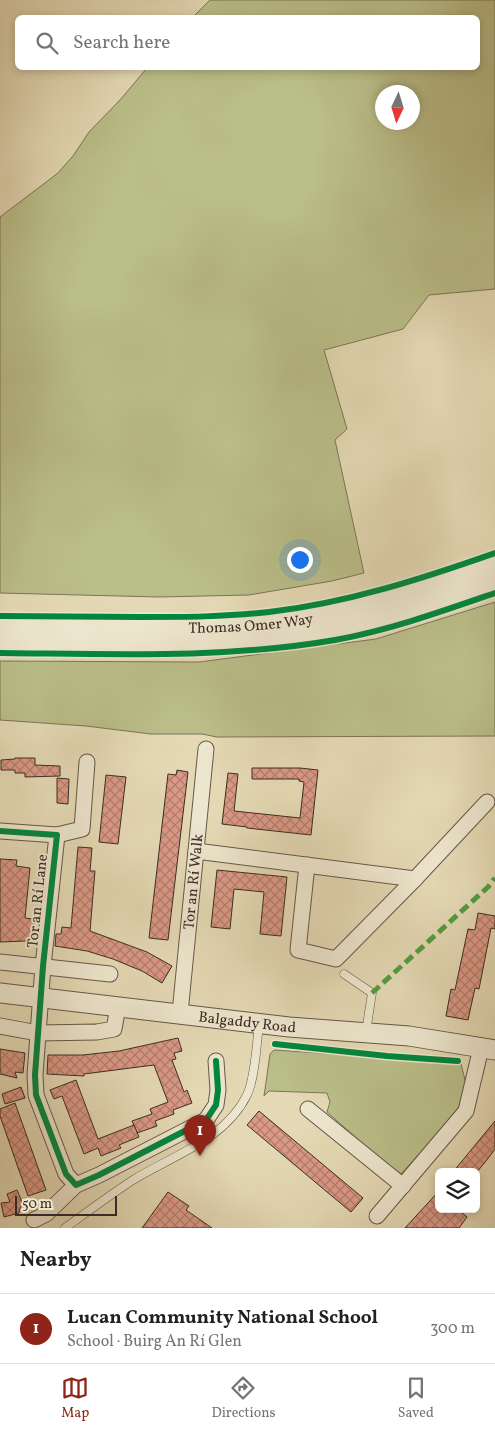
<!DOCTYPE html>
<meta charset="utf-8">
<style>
:root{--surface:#fff;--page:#f6f6f6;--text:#202124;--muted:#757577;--line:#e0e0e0;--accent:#8f2418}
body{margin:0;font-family:Vollkorn,serif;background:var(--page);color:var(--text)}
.controls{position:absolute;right:15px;bottom:15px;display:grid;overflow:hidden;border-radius:8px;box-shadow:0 2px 8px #0003}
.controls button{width:45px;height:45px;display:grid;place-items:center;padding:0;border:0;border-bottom:1px solid var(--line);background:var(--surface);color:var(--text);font:25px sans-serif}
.compass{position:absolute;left:375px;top:85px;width:45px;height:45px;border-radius:50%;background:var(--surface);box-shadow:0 2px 8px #0003;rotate:184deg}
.scale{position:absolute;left:15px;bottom:12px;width:102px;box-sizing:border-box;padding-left:5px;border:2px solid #3c2c25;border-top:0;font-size:14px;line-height:18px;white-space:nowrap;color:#3c2c25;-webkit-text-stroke:4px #ede6ce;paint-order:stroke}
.you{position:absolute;left:299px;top:559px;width:18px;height:18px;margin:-12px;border:4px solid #fff;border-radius:50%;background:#1a73e8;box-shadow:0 0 0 8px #1a73e833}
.badge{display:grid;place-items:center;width:32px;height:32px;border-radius:50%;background:var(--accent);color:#fff;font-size:16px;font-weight:700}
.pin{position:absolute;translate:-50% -41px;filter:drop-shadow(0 1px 2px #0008)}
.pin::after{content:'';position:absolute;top:26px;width:18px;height:15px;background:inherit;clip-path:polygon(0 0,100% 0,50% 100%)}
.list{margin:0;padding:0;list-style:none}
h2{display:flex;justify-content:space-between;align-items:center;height:65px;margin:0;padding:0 20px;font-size:21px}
h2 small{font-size:16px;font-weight:400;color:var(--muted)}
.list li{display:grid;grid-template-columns:32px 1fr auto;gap:15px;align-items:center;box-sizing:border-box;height:70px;padding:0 20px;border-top:1px solid var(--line)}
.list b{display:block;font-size:19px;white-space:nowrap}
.list p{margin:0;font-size:16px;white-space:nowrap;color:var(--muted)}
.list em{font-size:16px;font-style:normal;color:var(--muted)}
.icon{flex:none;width:28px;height:28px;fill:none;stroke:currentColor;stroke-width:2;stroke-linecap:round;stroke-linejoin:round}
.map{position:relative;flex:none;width:495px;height:1228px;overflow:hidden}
.search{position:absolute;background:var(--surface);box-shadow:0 2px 8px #0003;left:15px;right:15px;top:15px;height:55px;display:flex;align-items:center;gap:12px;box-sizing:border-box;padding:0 18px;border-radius:8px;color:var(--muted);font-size:19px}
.sheet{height:135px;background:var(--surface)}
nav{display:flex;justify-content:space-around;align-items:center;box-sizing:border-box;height:70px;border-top:1px solid var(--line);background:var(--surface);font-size:14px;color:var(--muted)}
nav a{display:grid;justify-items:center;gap:2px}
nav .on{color:var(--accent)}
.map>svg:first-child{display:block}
.grass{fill:#babe89;stroke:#7b7557;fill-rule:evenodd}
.building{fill:url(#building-cross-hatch);stroke:#3c2c25}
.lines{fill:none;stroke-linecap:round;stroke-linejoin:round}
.service-casing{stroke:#665749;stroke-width:9}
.minor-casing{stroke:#665749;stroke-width:17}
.tertiary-casing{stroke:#665749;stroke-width:21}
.service{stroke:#ede6ce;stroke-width:8}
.minor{stroke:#ede6ce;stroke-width:15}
.tertiary{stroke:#ede6ce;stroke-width:19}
.quiet{stroke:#529d40;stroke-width:5;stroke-dasharray:10 5;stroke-linecap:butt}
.cycleway-casing{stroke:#ede6ce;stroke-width:9}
.cycleway{stroke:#00873e;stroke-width:6}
.labels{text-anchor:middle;stroke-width:4;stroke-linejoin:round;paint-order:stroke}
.street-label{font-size:15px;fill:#3c2c25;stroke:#ede6ce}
</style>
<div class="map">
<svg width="495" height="1228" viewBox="0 0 495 1228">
<defs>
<pattern id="building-cross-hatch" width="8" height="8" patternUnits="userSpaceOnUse" patternTransform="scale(1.25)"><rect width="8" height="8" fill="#db9986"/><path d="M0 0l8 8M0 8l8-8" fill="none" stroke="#b37d6d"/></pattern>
</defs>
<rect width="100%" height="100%" fill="#e4d9b4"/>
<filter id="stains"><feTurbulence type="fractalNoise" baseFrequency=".004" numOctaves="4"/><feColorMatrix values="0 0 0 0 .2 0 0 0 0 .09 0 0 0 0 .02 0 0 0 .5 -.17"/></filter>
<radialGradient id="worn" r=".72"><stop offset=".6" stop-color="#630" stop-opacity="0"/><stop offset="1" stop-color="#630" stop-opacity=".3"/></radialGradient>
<g class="grass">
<path d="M210,0H495V289L429,295L403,329L324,350L347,429L335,440L364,573L332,581L249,595L159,597L0,593V217L58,173L73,156L89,132L120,100L147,68H478V18L193,17ZM382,92H412V122H382Z"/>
<polygon points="495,602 495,736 217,737 202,734 151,734 86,726 0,720 0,661 199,662 376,639"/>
<polygon points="274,1050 441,1061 461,1064 466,1084 461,1108 401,1174 386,1164 327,1112 330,1102 327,1093 269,1091 264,1096 270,1054"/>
</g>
<g class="building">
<polygon points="15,758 35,758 35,765 60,766 60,776 25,777 25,773 15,773 15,770 1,770 1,760 15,759"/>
<polygon points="252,768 300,768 318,770 311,835 247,828 247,827 222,824 228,773 238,774 234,811 300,818 304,782 299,781 299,779 252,779"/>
<polygon points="177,770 188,772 168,940 149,938 168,774 176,775"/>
<polygon points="106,775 126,777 118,844 99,842"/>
<polygon points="57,778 69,779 68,804 57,803"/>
<polygon points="78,847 92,848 90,871 95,871 90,931 147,952 172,966 162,983 142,971 113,959 87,951 55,946 56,934 61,934 62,927 71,928"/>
<polygon points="0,859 17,860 16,866 30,868 25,918 33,919 33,932 37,932 36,943 26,941 0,942"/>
<polygon points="217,870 287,877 281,936 260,934 264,892 234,889 230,929 211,927"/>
<polygon points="478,913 495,916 495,929 491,928 479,989 475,988 468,1020 446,1016 451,989 455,990 468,929 475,930"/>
<polygon points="178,1038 182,1051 174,1053 176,1059 172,1060 184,1092 187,1090 192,1103 173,1110 174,1114 155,1121 157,1126 137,1133 132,1121 152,1114 150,1109 168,1102 154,1065 84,1074 84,1076 47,1074 48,1055 83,1055 119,1051"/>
<polygon points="0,1049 25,1053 23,1073 15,1072 17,1078 0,1074"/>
<polygon points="76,1080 98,1139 134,1125 139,1137 119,1145 121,1148 101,1156 98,1148 84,1154 62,1096 54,1099 50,1090"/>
<polygon points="21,1087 25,1098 5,1104 2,1094"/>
<polygon points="15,1103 46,1190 28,1196 0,1116 0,1109"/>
<polygon points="259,1111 363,1198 351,1212 247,1125"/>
<polygon points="495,1121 495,1149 486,1161 477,1172 453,1172"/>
<polygon points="17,1190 23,1204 20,1208 19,1213 4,1217 1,1203 10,1202 7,1194"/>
<polygon points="439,1191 439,1209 457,1209 467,1217 459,1228 405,1228"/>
<polygon points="168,1192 189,1206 186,1210 212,1228 142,1228"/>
</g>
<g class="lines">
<defs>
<g id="service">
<polyline points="344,974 372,993 366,1032"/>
<path d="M65,1228C87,1212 110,1195 133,1180C173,1155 225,1140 247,1095C255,1078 257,1042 259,1023"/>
</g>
<g id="minor">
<polyline points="0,831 57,835 43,966 35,1075 36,1095 66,1174 76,1185 99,1175 206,1120 216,1105 218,1090 216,1061"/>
<polyline points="57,835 82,829 87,762"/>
<polyline points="196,851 415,879"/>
<polyline points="307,865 298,950 336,959 415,879 487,802"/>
<polyline points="0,962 110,974"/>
<path id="s1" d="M180,1013L206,749"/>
<polyline points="0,1026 38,1033 97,1032 114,1029 116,1018"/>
<polyline points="308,1109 403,1186"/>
<polyline points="377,1216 466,1111 481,1048"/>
<polyline points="34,1220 46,1214 76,1185"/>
</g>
<g id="tertiary">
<path id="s2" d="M0,627C48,628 96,628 144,628C194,628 245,628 295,621C364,610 429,589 495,566"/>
<path d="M0,644C112,645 225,651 336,631C390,621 443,602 495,584"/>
<path id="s3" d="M0,993L289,1027L409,1036L495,1050"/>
</g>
</defs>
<use href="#service" class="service-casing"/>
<use href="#minor" class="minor-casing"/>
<use href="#tertiary" class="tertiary-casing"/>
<use href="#service" class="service"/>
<use href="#minor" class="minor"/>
<use href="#tertiary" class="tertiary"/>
<polyline class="quiet" points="372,993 488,887 495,878"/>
<defs>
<g id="cycleway">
<path d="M0,616C47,616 93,617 140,617C183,617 226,617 269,612C347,603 421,579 495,553"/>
<path d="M0,653C112,654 225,659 335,640C390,630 443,611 495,593"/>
<polyline points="0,831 57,835 43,966 35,1075 36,1095 66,1174 76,1185 99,1175 206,1120 216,1105 218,1090 216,1061"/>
<polyline points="275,1044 387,1056 458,1061"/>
</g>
</defs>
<use href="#cycleway" class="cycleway-casing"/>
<use href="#cycleway" class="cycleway"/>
</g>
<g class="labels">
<g class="street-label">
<text dy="5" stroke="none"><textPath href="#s2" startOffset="251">Thomas Omer Way</textPath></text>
<text dy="5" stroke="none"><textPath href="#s1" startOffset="132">Tor an Rí Walk</textPath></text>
<text transform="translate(37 901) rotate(-84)" y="5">Tor an Rí Lane</text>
<text dy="5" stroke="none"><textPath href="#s3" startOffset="249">Balgaddy Road</textPath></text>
</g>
</g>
<rect width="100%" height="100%" filter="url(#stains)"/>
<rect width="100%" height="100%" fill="url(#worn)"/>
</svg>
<div class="controls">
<button><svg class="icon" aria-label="layers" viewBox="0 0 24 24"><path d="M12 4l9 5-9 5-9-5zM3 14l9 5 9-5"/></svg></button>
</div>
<svg class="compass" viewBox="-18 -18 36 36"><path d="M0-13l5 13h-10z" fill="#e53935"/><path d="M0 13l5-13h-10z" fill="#757577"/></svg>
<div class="scale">50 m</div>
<div class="you"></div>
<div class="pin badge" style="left:200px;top:1156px">1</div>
<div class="search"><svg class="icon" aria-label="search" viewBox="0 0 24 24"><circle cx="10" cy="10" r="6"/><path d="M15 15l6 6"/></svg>Search here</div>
</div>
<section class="sheet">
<h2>Nearby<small></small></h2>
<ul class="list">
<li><span class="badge">1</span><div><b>Lucan Community National School</b><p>School · Buirg An Rí Glen</p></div><em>300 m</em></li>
</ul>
</section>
<nav>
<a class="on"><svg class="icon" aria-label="map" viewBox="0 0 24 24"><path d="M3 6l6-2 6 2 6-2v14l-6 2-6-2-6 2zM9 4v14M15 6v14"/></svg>Map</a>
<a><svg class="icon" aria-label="directions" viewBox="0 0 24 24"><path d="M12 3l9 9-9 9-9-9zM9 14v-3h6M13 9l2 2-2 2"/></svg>Directions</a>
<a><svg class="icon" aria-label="saved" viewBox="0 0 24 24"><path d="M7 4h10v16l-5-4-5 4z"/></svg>Saved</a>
</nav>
